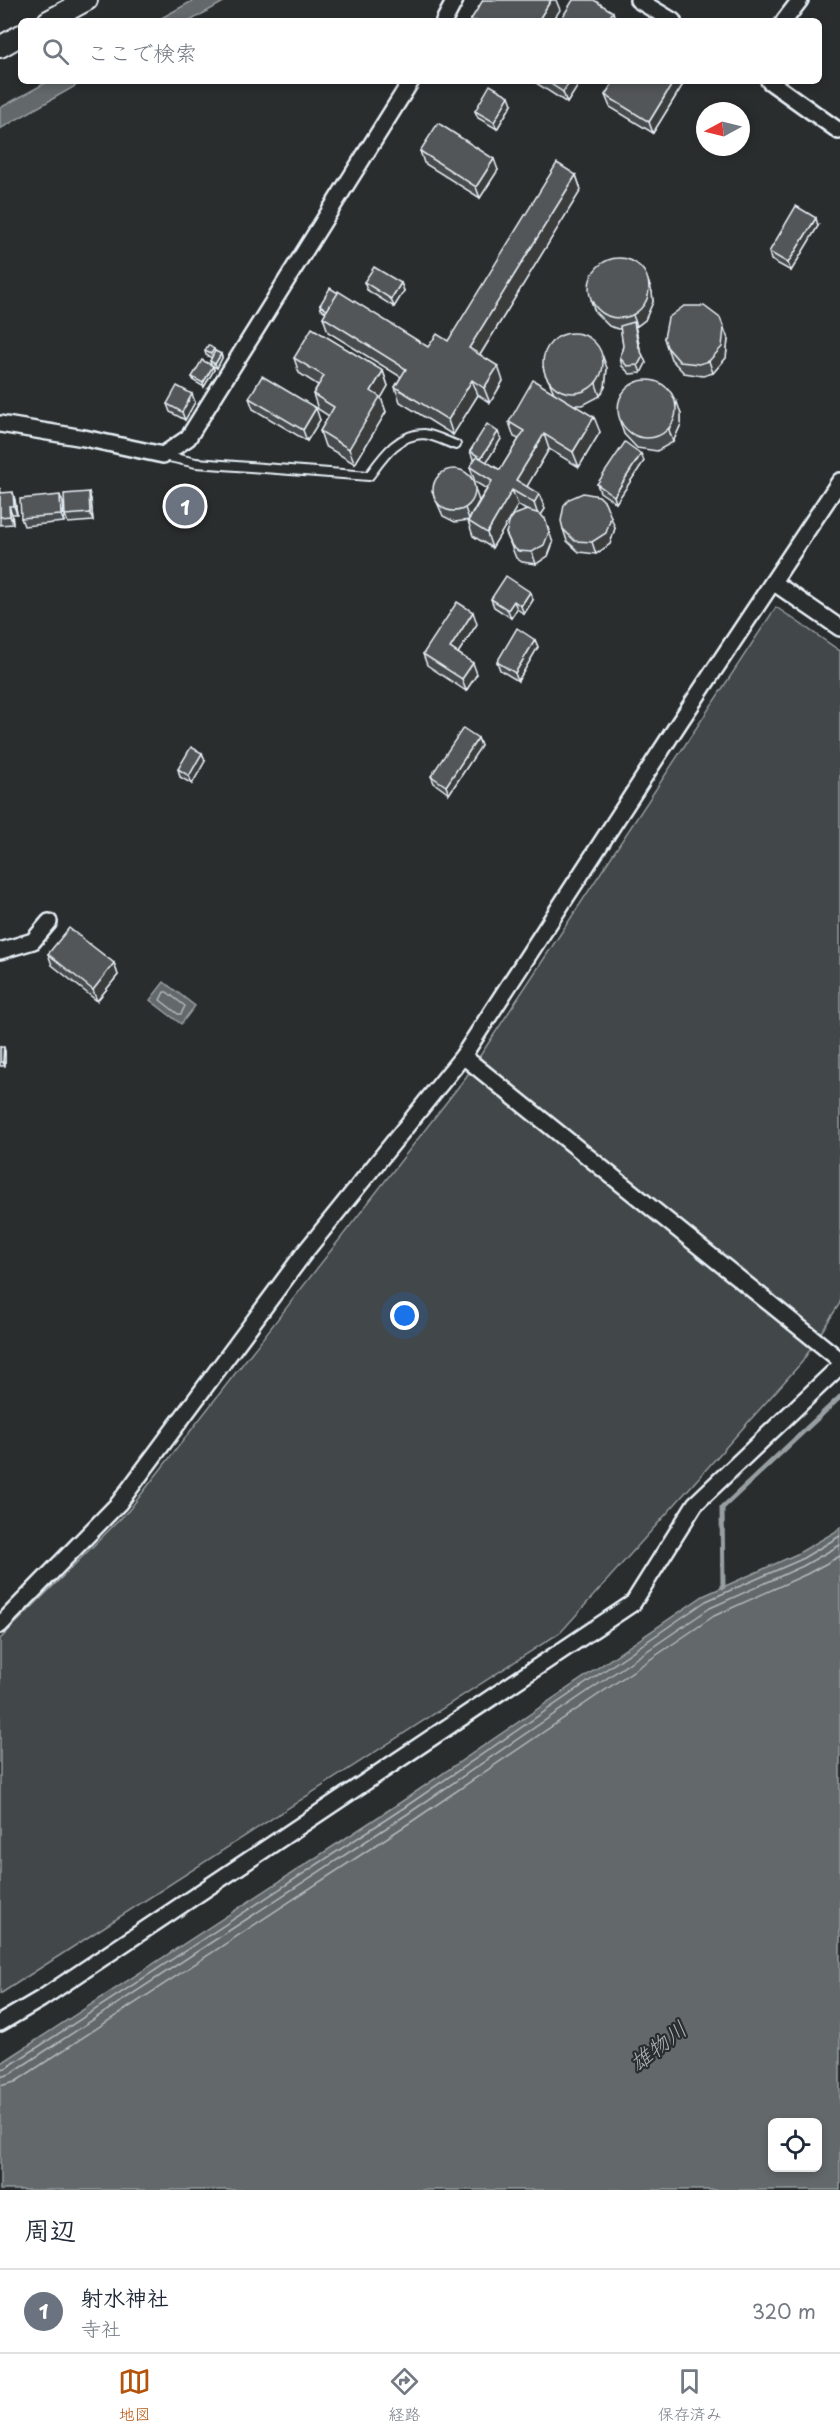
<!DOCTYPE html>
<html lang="ja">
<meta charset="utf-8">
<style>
:root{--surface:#fff;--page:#f2f2f3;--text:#1f2937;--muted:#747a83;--line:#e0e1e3;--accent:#b45309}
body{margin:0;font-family:"Playpen Sans","Klee One",sans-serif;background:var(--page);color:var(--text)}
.controls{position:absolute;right:18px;bottom:18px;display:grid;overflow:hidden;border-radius:9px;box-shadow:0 3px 9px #0003}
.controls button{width:54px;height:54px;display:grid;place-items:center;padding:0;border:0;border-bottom:2px solid var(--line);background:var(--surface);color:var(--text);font:30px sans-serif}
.compass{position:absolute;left:696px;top:102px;width:54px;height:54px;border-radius:50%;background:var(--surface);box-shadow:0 3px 9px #0003;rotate:263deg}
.you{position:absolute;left:405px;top:1316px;width:21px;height:21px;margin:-15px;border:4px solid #fff;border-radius:50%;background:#1a73e8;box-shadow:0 0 0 9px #1a73e833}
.badge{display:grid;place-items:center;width:39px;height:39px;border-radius:50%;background:var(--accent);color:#fff;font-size:20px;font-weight:700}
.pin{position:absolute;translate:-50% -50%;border:3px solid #fff;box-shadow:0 2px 6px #0006}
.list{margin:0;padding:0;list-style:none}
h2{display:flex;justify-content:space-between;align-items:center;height:78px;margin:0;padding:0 24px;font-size:26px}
h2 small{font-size:20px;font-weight:400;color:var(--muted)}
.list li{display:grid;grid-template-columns:39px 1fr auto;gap:18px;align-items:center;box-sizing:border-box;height:84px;padding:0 24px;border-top:2px solid var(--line)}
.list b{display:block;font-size:22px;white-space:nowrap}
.list p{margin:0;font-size:20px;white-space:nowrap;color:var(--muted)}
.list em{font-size:20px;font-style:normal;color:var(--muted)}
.icon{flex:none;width:33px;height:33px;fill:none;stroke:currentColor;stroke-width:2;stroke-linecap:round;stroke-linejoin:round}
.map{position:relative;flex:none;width:840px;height:2190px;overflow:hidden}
.search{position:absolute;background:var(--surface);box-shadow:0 3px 9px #0003;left:18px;right:18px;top:18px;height:66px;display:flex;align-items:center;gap:15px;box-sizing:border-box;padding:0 21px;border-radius:9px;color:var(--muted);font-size:22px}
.sheet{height:162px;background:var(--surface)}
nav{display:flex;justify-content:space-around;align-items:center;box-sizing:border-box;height:84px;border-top:2px solid var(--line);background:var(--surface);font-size:16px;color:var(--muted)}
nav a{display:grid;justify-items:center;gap:3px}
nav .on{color:var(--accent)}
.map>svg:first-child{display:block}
.green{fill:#424648;stroke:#959ca0;stroke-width:1.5}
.water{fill:#63686b;stroke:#989fa3;stroke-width:1.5;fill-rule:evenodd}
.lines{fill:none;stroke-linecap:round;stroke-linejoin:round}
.shore{stroke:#b3bac0;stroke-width:1.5}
.stream{stroke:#989fa3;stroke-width:5}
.service-casing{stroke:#e8f1f8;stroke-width:12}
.minor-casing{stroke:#e8f1f8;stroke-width:20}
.tertiary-casing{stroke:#e8f1f8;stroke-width:24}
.service{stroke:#2a2d2e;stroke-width:8}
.minor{stroke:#2a2d2e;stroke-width:15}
.tertiary{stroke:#2a2d2e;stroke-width:20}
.wall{fill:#474b4d;stroke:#e8f1f8;stroke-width:1.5}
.shaded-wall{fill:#3a3d3e;stroke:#e8f1f8;stroke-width:1.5}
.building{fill:#535759;stroke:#e8f1f8;stroke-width:1.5}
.labels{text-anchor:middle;stroke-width:4.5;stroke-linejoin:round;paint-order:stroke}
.water-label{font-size:22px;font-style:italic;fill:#acb3b9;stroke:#2a2d2e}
</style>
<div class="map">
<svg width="840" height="2190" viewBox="0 0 840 2190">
<rect width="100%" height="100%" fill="#2a2d2e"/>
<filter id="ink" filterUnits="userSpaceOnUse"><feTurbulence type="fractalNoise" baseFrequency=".0167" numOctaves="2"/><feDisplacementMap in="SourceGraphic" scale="12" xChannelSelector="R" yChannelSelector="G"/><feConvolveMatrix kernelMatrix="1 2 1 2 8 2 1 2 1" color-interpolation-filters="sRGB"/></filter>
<g filter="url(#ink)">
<polygon class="green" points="776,607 840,651 840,1303 802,1362 561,1632 0,1994 0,1639 129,1510 466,1077"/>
<g class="water">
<polygon points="194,0 227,0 190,21 156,21"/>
<polygon points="49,81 84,81 0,129 0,108"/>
<polygon points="164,982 195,1006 181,1024 150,1000"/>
<path d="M840,1527V2190H0V2064L401,1802L703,1596L797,1554L835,1532ZM772,2122H818V2168H772Z"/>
</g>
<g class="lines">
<g class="shore">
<polygon points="164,992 167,992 185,1006 181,1014 178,1014 160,1000"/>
<polyline points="0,2069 6,2068 405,1807 706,1601 800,1560 840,1536"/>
<polyline points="0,2077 10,2074 409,1813 710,1608 803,1566 840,1545"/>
<polyline points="0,2086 15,2082 414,1820 714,1616 807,1574 840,1556"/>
</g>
<polyline class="stream" points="723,1587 722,1508 840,1397"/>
<defs>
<path id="service" d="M165,456L196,463L369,476C383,457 398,434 424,434C434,435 447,442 456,445"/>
<g id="minor">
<polyline points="638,0 673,21"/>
<polyline points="444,21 455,0"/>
<polyline points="784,21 800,0"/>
<polyline points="769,81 839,131"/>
<polyline points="0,424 84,438 163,455 188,438 411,81"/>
<polyline points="773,582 840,628"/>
<polyline points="0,951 33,941 49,922"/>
<polyline points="463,1056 840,1360"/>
<polyline points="0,1625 119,1503 305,1252 463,1056 679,723 840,481"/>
<polyline points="0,2023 41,1999 633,1603 695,1504 840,1366"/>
</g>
<g id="tertiary">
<polyline points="48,21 87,0"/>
<polyline points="0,47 21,35"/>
</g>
</defs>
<use href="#service" class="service-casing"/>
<use href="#minor" class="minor-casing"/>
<use href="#tertiary" class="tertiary-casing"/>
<use href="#service" class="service"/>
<use href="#minor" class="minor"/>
<use href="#tertiary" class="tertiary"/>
</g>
<g class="wall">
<polygon points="533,81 581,81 567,103"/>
<polygon points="614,81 685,81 653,133 610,107 605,95"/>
<polygon points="512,104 497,129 478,118 475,111"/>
<polygon points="420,151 498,170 480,198 424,163"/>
<polygon points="576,175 581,190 480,355 503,381 490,403 478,395 453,435 400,402 395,387 401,377 328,332 323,317 326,312 321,309 320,305 428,347 448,341"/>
<polygon points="818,226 791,271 771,260 769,252"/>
<polygon points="648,281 652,292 653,302 645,320 637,326 635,327 640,350 646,363 641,373 630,374 622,366 620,358 623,346 621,329 618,329 609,326 595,312 591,301"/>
<polygon points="364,282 401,283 404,291 394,307 367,290"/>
<polygon points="664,338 728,339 726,358 713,373 703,376 684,373 671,359"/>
<polygon points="214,349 215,351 221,354 222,358 217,368 211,365 210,361 212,358 206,355 205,351"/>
<polygon points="294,358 383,371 388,386 381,398 386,412 355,464 325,446 320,431 329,416 318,409 313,394 318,385 299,373"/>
<polygon points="213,366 214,370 204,387 194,381 192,377"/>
<polygon points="543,367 607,368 605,387 600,396 583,405 574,405 600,432 579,467 549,449 527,486 545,509 541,515 553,543 548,556 536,564 522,562 516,558 506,533 526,510 518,505 492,548 473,536 468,521 469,520 455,522 443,516 432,491 479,501 487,489 475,482 470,467 475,460 473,459 470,451 501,439 486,462 500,470 519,439 514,437 509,422 554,393"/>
<polygon points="249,398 320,420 307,441 253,409"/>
<polygon points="195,402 185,420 170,412 167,404"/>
<polygon points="681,414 681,424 673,442 657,451 637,448 624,434 620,422"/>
<polygon points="641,454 644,461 616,503 600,492 597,484"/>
<polygon points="0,488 1,493 15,500 17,514 12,514 13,524 0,525"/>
<polygon points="89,492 91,500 93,521 68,523 65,515"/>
<polygon points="63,503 64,522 24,526 21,518"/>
<polygon points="177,504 190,504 186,512 179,508"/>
<polygon points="615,528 610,544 596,554 579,552 567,541 563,529"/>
<polygon points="491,599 533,600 524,614 517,609 511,618 494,607"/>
<polygon points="477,624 458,653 477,674 466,691 427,665 423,654"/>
<polygon points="535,640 538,647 518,681 500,670 497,662"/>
<polygon points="478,738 481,746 449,794 434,783 431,776"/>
<polygon points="205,761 192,784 180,777 178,769"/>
<polygon points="48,954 114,963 118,975 97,1001 52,965"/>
<polygon points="0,1047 5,1051 5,1066 0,1066"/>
</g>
<g class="shaded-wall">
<polygon points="551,0 556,0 560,10 553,21 538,21"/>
<polygon points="613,12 616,21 607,21"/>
<polygon points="570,81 581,81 567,103 563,92"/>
<polygon points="674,81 685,81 653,133 649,122"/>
<polygon points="509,96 512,104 497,129 494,122"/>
<polygon points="494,159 498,170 480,198 476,187"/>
<polygon points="576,175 581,190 475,363 469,348"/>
<polygon points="816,218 818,226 791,271 788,263"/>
<polygon points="648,281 652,292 653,302 645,320 637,326 633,315"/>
<polygon points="401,283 404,291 394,307 391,299"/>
<polygon points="634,322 636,330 641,353 638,345"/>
<polygon points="724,328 728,339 726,358 713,373 709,361"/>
<polygon points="221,354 222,358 217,368 215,364"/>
<polygon points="643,356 646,363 641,373 638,365"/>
<polygon points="603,357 607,368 605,387 600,396 596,384"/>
<polygon points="213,366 214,370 204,387 203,383"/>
<polygon points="498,366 503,381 490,403 484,388"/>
<polygon points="383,371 388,386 381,398 386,412 355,464 349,449 371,391"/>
<polygon points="472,380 478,395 453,435 448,420"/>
<polygon points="192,394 195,402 185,420 182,412"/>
<polygon points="677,402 681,414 681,424 673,442 669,430"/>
<polygon points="316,408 320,420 307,441 303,430"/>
<polygon points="594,417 600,432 579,467 573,452"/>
<polygon points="498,432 501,439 484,466 481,458"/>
<polygon points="544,434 549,449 522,495 516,480"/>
<polygon points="641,454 644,461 616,503 614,496"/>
<polygon points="471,477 479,501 469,519 465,508"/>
<polygon points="512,490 518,505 492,548 487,533"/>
<polygon points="13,492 15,500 17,514 14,506"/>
<polygon points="89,492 91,500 93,521 90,513"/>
<polygon points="539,494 545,509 539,518 534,503"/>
<polygon points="60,495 63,503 64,522 61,515"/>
<polygon points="189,500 190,504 186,512 184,508"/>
<polygon points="9,506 12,514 13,524 10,516"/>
<polygon points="611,517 615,528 610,544 596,554 592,542"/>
<polygon points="545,519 553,543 548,556 536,564 532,552"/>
<polygon points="530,592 533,600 524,614 521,606"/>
<polygon points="514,601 517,609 511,618 508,610"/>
<polygon points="473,612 477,624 454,659 450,648"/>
<polygon points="535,640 538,647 518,681 515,673"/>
<polygon points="473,663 477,674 466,691 462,679"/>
<polygon points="478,738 481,746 449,794 446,786"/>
<polygon points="202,753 205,761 192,784 189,776"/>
<polygon points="114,963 118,975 97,1001 93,990"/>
<polygon points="4,1047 5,1051 5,1066 3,1062"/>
</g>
<g class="building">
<polygon points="483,0 551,0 538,21 470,21"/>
<polygon points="573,0 594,0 613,12 607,21 560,21"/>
<polygon points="546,81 570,81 563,92"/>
<polygon points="614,81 674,81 649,122 605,95"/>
<polygon points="490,85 509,96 494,122 475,111"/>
<polygon points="438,123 494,159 476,187 420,151"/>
<polygon points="557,163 576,175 469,348 498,366 484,388 472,380 448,420 395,387 406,369 323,317 338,291 428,347 437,334 448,341"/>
<polygon points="796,206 816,218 788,263 769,252"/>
<circle cx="619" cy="288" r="30"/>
<polygon points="374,267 401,283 391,299 364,282"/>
<polygon points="330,288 338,293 327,310 320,305"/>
<polygon points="684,306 704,306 720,318 724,328 722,347 709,361 699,364 680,362 667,347 664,338 668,318"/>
<polygon points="634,322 638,345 643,356 638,365 627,366 620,358 623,346 620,326"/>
<polygon points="312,328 383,371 371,391 380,397 349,449 320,431 334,407 313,394 324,376 294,358"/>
<circle cx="573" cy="363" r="30"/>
<polygon points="208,345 214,349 211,354 205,351"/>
<polygon points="215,351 221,354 215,364 210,361"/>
<polygon points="202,360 213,366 203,383 192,377"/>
<polygon points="262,376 316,408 303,430 249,398"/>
<circle cx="647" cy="409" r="29"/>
<polygon points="533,380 594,417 573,452 544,434 516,480 539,494 534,503 512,490 487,533 468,521 492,481 470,467 477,456 500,470 524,431 509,422"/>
<polygon points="177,386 192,394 182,412 167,404"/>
<polygon points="487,424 498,432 481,458 470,451"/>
<polygon points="625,442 641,454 614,496 597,484"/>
<circle cx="454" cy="490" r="21"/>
<polygon points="13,492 14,506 9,506 10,516 0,517 0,493"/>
<polygon points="89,492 90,513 65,515 64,494"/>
<polygon points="583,493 599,496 605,502 611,517 606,533 592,542 575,541 563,529 561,521 564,505 569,499"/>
<polygon points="60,495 61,515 21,518 20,499"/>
<polygon points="182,496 189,500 184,508 177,504"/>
<polygon points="527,510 540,514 545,519 549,532 544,545 532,552 518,551 512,546 506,533 510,520 514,515"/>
<polygon points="506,576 530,592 521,606 514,601 508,610 491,599"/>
<polygon points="457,602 473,612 450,648 473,663 462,679 423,654"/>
<polygon points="517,628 535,640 515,673 497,662"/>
<polygon points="463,728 478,738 446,786 431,776"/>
<polygon points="191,747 202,753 189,776 178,769"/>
<polygon points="69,928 114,963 93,990 48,954"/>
<polygon points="0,1047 4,1047 3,1062 0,1062"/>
</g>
</g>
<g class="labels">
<g class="water-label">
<text transform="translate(658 2046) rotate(-38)" y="8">雄物川</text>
</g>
</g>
</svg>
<div class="controls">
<button><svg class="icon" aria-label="locate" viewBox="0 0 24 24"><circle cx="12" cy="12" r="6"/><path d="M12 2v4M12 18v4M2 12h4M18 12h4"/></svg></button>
</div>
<svg class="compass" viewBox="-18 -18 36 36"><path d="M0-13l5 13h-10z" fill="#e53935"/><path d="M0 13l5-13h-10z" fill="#747a83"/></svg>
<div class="you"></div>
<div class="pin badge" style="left:185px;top:506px;background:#6b7280">1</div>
<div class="search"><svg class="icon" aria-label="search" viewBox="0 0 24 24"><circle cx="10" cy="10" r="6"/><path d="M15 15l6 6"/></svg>ここで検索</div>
</div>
<section class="sheet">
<h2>周辺<small></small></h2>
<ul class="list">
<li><span class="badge" style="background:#6b7280">1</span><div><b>射水神社</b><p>寺社</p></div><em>320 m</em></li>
</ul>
</section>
<nav>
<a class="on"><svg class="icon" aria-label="map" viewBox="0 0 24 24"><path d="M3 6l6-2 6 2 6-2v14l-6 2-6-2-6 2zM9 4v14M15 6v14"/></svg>地図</a>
<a><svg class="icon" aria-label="directions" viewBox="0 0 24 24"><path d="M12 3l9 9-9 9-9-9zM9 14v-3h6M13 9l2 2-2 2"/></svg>経路</a>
<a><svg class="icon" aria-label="saved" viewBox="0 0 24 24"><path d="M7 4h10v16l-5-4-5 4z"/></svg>保存済み</a>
</nav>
